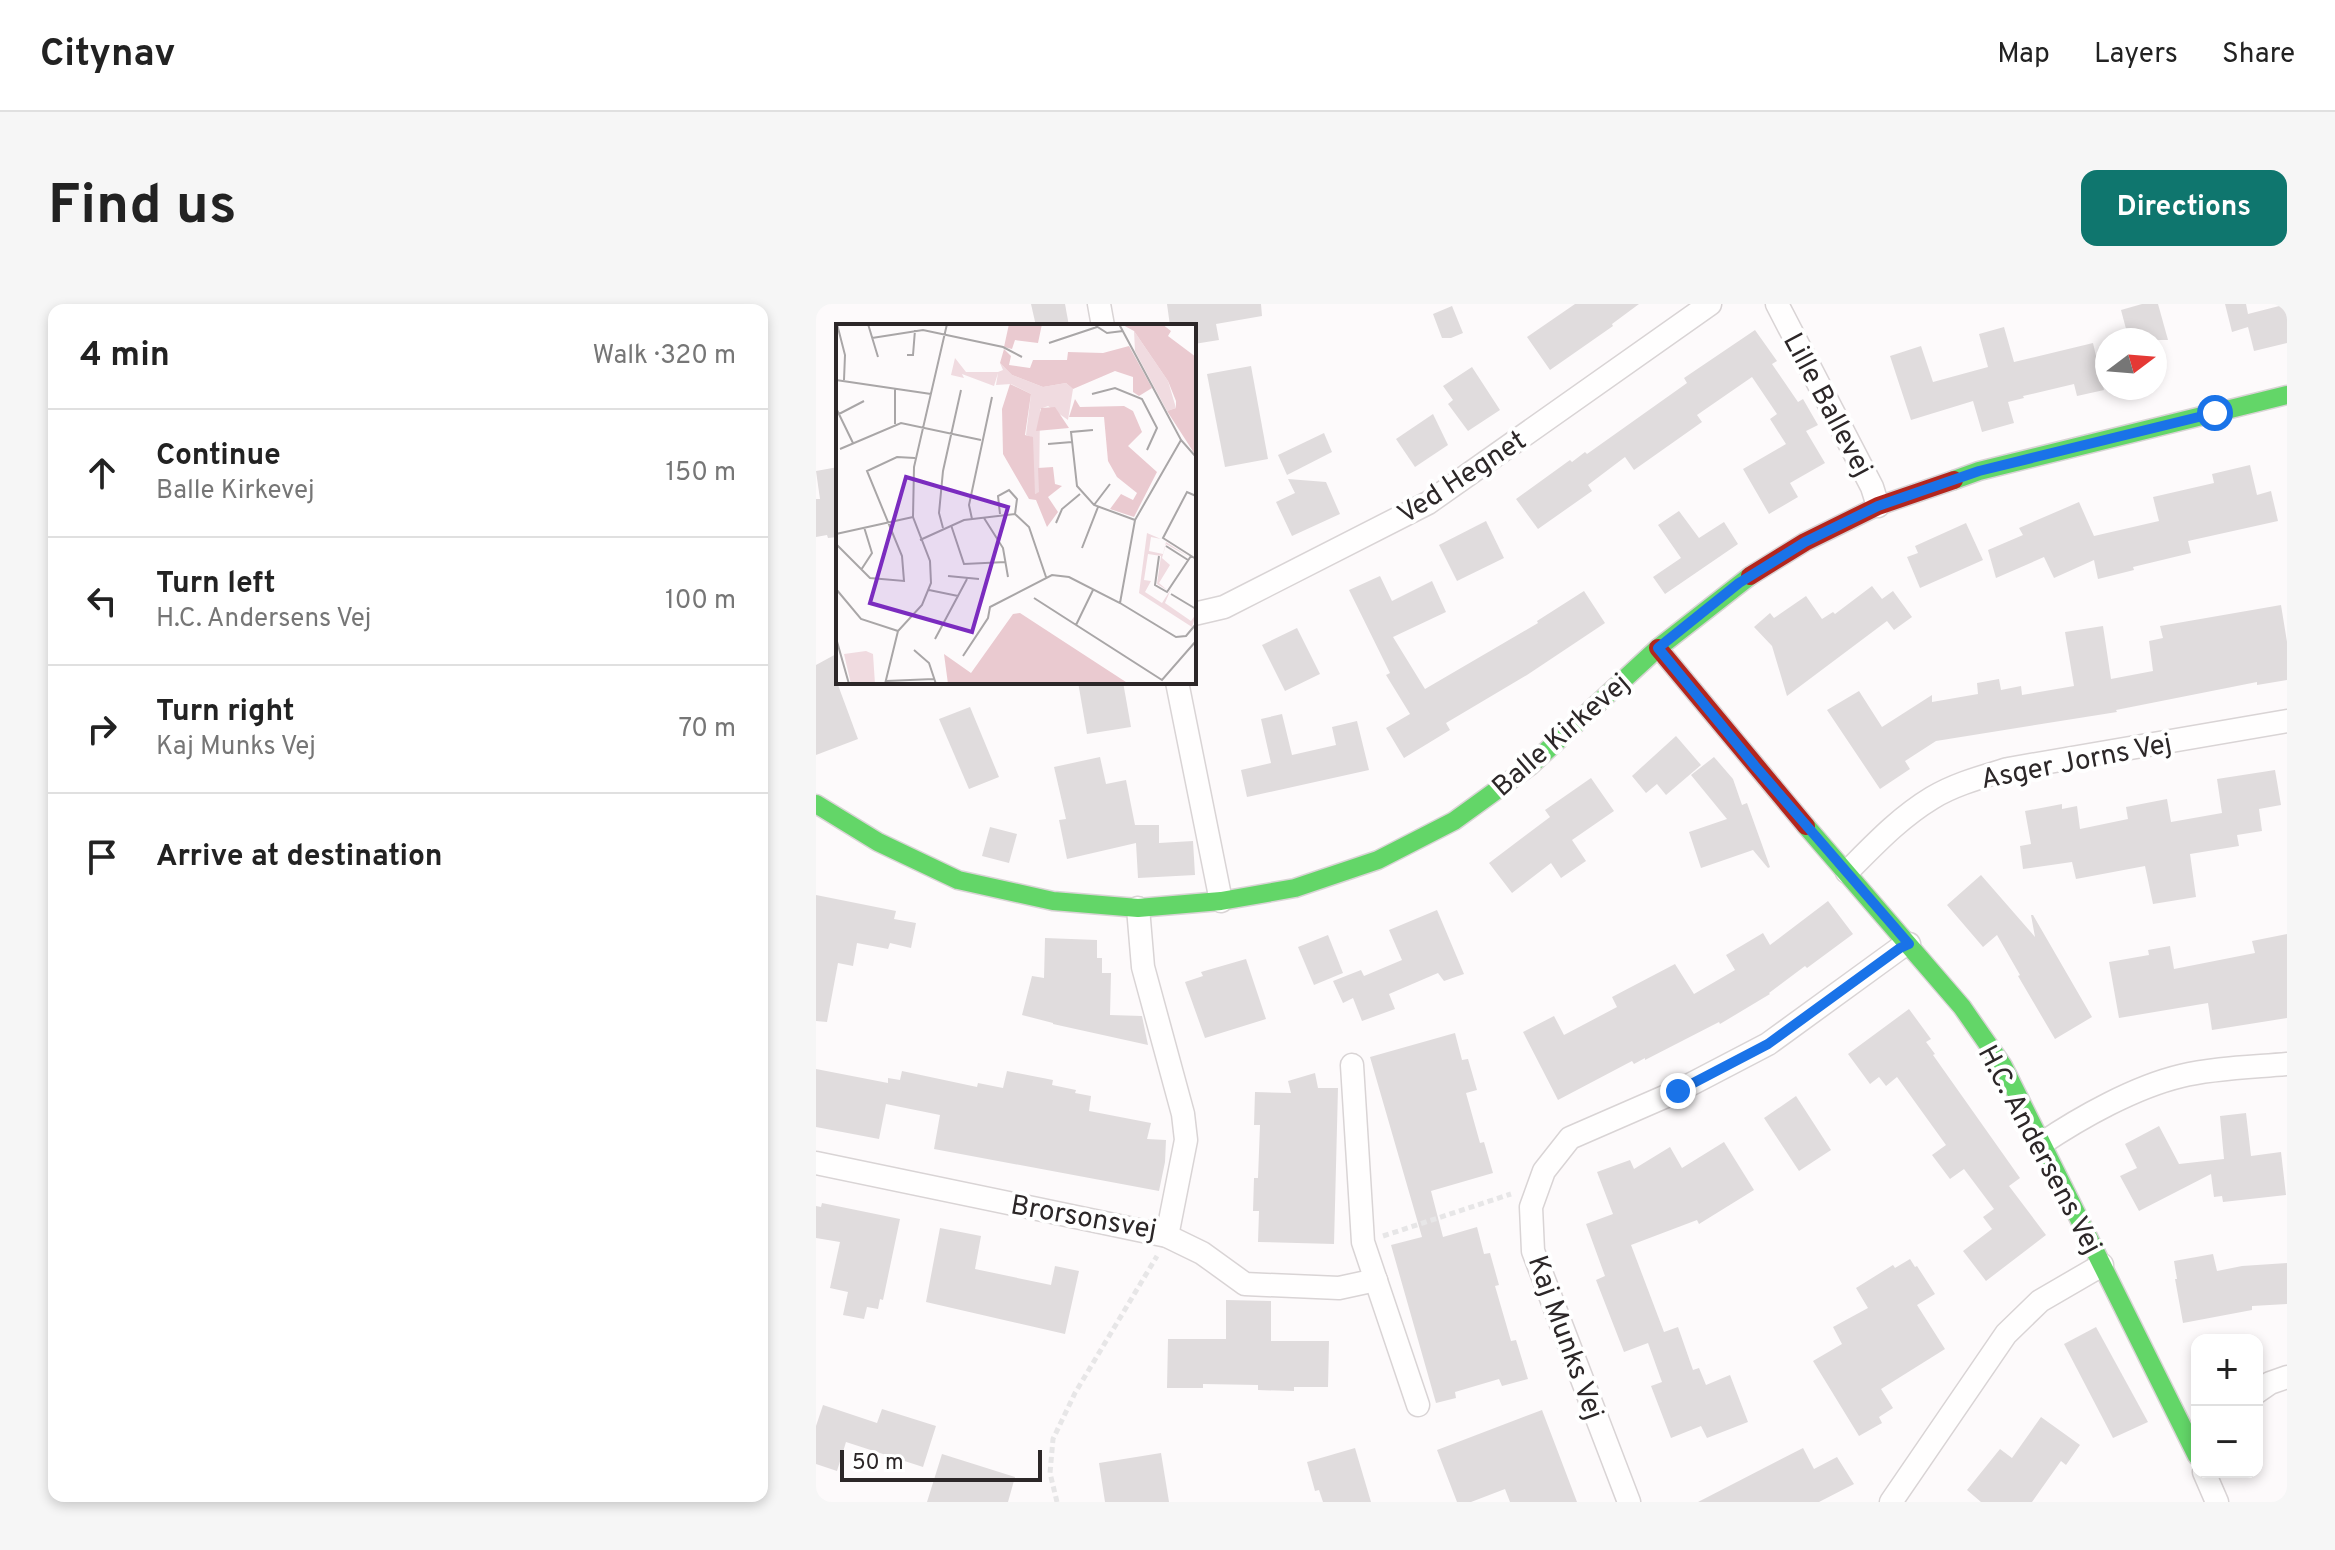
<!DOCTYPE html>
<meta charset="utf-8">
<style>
:root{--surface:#fff;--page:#f6f6f6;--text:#222;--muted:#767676;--line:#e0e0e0;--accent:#0f766e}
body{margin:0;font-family:Overpass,sans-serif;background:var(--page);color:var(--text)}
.controls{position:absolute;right:24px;bottom:24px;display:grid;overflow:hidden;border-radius:16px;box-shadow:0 4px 12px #0003}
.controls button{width:72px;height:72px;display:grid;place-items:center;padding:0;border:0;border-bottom:2px solid var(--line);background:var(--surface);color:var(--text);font:40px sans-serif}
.compass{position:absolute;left:1279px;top:24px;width:72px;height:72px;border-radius:50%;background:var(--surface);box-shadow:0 4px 12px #0003;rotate:74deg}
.scale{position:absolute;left:24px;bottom:20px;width:202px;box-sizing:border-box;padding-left:8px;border:4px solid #2c2728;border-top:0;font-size:22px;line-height:28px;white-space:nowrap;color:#2c2728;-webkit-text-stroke:6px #fff;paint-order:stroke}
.stop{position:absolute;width:24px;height:24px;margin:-18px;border:6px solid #1a73e8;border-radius:50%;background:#fff}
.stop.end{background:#1a73e8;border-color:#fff;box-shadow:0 2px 8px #0008}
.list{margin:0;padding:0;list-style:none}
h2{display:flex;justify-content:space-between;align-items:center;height:104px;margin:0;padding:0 32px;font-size:34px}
h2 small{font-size:26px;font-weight:400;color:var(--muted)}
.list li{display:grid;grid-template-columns:52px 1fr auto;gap:24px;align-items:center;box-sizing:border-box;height:128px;padding:0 32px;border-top:2px solid var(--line)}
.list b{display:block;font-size:30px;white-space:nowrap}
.list p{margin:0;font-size:26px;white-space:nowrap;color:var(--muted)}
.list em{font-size:26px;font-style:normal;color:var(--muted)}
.icon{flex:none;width:44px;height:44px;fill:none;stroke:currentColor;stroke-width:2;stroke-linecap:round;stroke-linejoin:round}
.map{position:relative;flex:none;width:1471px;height:1198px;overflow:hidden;border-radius:16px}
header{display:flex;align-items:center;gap:48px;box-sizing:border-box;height:112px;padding:0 40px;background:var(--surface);border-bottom:2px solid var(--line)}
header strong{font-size:38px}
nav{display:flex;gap:44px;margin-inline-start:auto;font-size:28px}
.intro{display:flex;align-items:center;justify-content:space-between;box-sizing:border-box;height:192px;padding:0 48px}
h1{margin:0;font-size:56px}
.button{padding:20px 36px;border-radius:16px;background:var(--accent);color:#fff;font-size:28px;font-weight:700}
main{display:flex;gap:48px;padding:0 48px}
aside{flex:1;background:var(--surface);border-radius:16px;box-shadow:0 4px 12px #0003}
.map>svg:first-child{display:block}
.building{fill:#e0dcdd}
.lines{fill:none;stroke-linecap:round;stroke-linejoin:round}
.street-casing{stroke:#d9d4d5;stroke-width:25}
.fast-casing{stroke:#d9d4d5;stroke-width:21}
.jam-casing{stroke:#d9d4d5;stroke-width:21}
.path{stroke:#e7e6e7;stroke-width:5;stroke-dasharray:6 4;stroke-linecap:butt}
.street{stroke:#fffefe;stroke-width:22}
.fast{stroke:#63d668;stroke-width:18}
.jam{stroke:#b3261e;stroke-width:18}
.route{stroke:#1a73e8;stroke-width:10}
.labels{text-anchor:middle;stroke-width:8;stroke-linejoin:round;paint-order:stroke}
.street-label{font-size:28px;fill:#2c2728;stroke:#fff}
.inset-road{fill:none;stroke:#a9a6a7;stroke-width:2}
.view{fill:#7b2cbf;fill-opacity:0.15;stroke:#7b2cbf;stroke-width:4}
.inset-edge{fill:none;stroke:#2c2728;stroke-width:4}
</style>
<header>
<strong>Citynav</strong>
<nav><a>Map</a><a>Layers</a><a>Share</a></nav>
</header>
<div class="intro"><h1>Find us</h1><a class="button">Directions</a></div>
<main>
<aside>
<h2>4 min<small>Walk · 320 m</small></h2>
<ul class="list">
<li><svg class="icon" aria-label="ahead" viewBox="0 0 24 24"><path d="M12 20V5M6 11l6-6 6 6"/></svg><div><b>Continue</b><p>Balle Kirkevej</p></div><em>150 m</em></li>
<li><svg class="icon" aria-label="left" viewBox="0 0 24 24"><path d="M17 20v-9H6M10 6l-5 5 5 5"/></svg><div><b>Turn left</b><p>H.C. Andersens Vej</p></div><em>100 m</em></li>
<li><svg class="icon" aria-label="right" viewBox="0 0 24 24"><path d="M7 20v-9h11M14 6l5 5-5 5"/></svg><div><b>Turn right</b><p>Kaj Munks Vej</p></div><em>70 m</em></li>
<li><svg class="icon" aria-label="arrive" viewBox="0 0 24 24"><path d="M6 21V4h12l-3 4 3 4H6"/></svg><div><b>Arrive at destination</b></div></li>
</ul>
</aside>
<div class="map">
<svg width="1471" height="1198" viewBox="0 0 1471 1198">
<rect width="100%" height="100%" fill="#fdfafb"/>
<g class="building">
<polygon points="215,0 249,0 253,22 220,22"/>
<polygon points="351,0 445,0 446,12 400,20 403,36 378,40 378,22 354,22"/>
<polygon points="759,0 823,0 796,20 797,22 734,66 711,33"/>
<polygon points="1326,0 1342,0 1352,36 1313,36 1305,6"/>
<polygon points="1409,0 1430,0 1432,10 1471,0 1471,39 1438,47 1432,23 1416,28"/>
<polygon points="636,2 647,29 635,34 626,34 617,10"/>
<polygon points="1188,23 1198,58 1277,39 1288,86 1261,92 1258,80 1207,92 1208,94 1192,98 1198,119 1166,128 1157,97 1095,116 1074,52 1105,42 1117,78 1172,63 1163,30"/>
<polygon points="939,26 961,57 956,60 982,98 987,95 1002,121 990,127 1009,159 974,179 982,193 953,210 927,165 970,140 954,115 961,110 936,73 881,111 886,118 818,166 809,153 772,181 776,187 722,225 700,195 754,156 756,158 769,148 771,150 871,79 868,74"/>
<polygon points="435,62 452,155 409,163 391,70"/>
<polygon points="656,63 684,106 652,127 632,100 637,96 627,82"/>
<polygon points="617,110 632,141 599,163 580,135"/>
<polygon points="508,129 516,148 471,171 462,151"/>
<polygon points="1434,161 1441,191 1455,187 1462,217 1372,237 1375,249 1317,263 1318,266 1282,275 1278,256 1238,274 1228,253 1180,274 1172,246 1207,231 1203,224 1263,198 1278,232 1343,217 1337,193 1398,179 1396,170"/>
<polygon points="22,163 22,233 12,234 11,231 0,233 0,195 4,195 0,167"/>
<polygon points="472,175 510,178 524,210 476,232 460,198 479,189"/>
<polygon points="863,207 883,234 908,218 922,240 849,290 837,273 865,254 842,221"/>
<polygon points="670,217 688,254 641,277 623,241"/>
<polygon points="1150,219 1167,256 1104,284 1091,253 1102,249 1099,242"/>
<polygon points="564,272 576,297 616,277 630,308 577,333 609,385 722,319 721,317 768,287 789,319 711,371 630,419 634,426 588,454 570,424 594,410 570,371 574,369 533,286"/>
<polygon points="1056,282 1066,295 1077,287 1096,313 1078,326 1071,317 971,392 956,342 938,323 954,309 958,314 990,292 1006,315 1017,308 1019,310"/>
<polygon points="1465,301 1471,338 1471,376 1441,381 1441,378 1300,406 1301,408 1120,437 1089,457 1094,465 1064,485 1011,406 1043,387 1066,423 1116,391 1116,398 1162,390 1161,379 1183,375 1185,386 1205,382 1206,391 1258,382 1249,328 1287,322 1295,375 1337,367 1333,337 1347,334 1344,322"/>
<polygon points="481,324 504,370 469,387 446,341"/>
<polygon points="22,349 22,381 42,435 0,451 0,361"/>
<polygon points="262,378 307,378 315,423 271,430"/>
<polygon points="154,403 183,473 153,485 123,415"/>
<polygon points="466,410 476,451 520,441 516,423 541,417 553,466 431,493 425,466 455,459 445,415"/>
<polygon points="860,432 885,461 850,491 841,480 830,489 816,472"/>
<polygon points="284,453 290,480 310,476 319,521 343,521 343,539 377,537 379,571 322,574 320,539 251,555 243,516 250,515 238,463"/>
<polygon points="898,453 917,475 926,501 931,499 954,563 952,564 937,546 885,564 873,528 911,515 875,471"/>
<polygon points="1459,466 1465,501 1443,505 1446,527 1421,531 1423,542 1374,550 1380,593 1337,600 1329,562 1260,575 1256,558 1207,565 1204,542 1215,540 1209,507 1246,500 1246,505 1261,502 1264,525 1312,515 1310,503 1351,495 1355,518 1406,509 1401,475"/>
<polygon points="775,474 798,507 756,536 770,557 745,574 735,559 696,589 673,559 734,513 729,506"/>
<polygon points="174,523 201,530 193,559 166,552"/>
<polygon points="1165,571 1219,633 1215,611 1217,611 1276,713 1239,735 1202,672 1204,671 1181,631 1167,643 1131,601"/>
<polygon points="0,591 80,607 78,615 100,619 95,644 74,639 72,645 41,639 37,662 22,659 11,718 0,717"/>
<polygon points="1012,597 1037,630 991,664 989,662 953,689 954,690 904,720 903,718 829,756 829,754 818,760 816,757 742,796 707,728 738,712 748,731 801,703 796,693 859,660 878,690 919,666 910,651 947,629 954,641"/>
<polygon points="621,606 648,670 628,677 622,669 573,690 579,705 546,717 537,694 527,699 517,677 545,666 548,672 586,656 573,626"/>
<polygon points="1471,630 1471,714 1396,726 1392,699 1303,714 1293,658 1333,651 1332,646 1354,642 1358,665 1439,649 1436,637"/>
<polygon points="512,631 527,669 498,681 482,643"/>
<polygon points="229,634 281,636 281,654 286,654 286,669 295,669 294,711 326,712 332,741 237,720 237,719 206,711 216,672 228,674"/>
<polygon points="430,655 450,715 389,734 369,678 387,672 385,668"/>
<polygon points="1093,705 1115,735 1110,738 1119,750 1117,751 1204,874 1193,882 1230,931 1170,977 1147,947 1176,925 1167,913 1178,905 1148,865 1134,875 1116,851 1130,841 1081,773 1070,782 1063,773 1054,780 1032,750"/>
<polygon points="639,729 646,756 652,755 661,786 650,789 664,839 668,838 677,869 615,887 627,933 661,923 668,950 674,949 683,981 679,982 695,1037 700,1036 712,1075 686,1082 683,1075 639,1088 640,1094 620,1099 575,941 606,933 554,753"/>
<polygon points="0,765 72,779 72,774 84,776 86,767 161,783 162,779 187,784 191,767 237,776 236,781 260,786 259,789 275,792 273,807 335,819 331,835 350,836 349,858 343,887 118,845 124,811 70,800 63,835 0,823"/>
<polygon points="499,769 502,784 522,784 518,940 442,938 443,907 437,907 438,874 442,874 444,821 438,821 439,788 475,789 472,777"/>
<polygon points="980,792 1015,846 983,867 948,814"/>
<polygon points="1430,809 1435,852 1465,848 1470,891 1407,898 1406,892 1398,893 1395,870 1323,907 1304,872 1321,864 1309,840 1343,822 1363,860 1408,855 1404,812"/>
<polygon points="908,838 938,886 883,920 881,916 815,941 848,1028 862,1023 877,1066 883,1064 890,1081 914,1071 932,1118 891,1134 885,1122 855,1134 835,1082 846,1078 832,1039 808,1048 780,976 789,972 770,920 797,910 781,868 814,856 818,865 854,843 866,864"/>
<polygon points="6,899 84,915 67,996 64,995 62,1005 51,1003 48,1015 27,1011 32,988 14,984 24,938 0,934 0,902 5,903"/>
<polygon points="124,924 165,932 159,965 235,981 239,962 263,967 249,1030 110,998"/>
<polygon points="1397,950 1401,967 1426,962 1471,959 1471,1000 1436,1002 1436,1006 1367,1019 1359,975 1361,975 1358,957"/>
<polygon points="1094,955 1099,963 1101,962 1119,990 1101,1001 1129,1045 1065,1085 1077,1104 1063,1113 1066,1119 1043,1132 997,1057 1026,1040 1017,1023 1052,1004 1040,984 1077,961 1079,964"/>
<polygon points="410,996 455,997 455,1037 513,1037 512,1083 478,1083 478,1087 442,1086 442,1081 387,1080 387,1084 351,1084 352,1035 410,1035"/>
<polygon points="1280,1023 1332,1118 1297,1134 1248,1040"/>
<polygon points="7,1101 61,1119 66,1105 120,1122 107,1163 30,1138 21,1167 0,1160 0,1122"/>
<polygon points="726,1106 761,1198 694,1198 689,1185 655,1198 641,1198 621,1146"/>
<polygon points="1225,1113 1264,1141 1250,1161 1245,1157 1216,1198 1165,1198 1151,1186 1184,1145 1196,1154"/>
<polygon points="539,1144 555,1198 507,1198 503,1186 499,1187 491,1158"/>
<polygon points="987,1144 998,1165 1021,1153 1038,1180 1003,1198 882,1198"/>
<polygon points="345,1149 353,1198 289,1198 283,1159"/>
<polygon points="126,1150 199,1173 192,1198 111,1198"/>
</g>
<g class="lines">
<defs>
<g id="street">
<polyline points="283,0 287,22"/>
<polyline points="961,0 1056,183 1062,202"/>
<polyline points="378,310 408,303 612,199 894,0"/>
<polyline points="361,378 405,597"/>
<path d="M1031,568C1058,541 1083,514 1116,494C1139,480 1166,473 1192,465L1471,417"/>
<polyline points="322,604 327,663 367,810 370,836 351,932"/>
<polyline points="536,761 547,938 602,1101"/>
<path d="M1225,840C1265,813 1319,783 1365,772C1397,764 1438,763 1471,760"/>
<polyline points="0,859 351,932 386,949 429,980 523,984 560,976"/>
<polyline points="1441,1088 1454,1079 1471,1073"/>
<polyline points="1388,1168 1401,1198"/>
<polyline points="813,1198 717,947 715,903 728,867 754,834 862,787 952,740 1084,644 1093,640"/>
<polyline points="1075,1198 1190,1030 1224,997 1286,961"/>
</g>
<g id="fast">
<polyline points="1138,176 1163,167 1471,91"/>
<polyline points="0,500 62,538 142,576 237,597 322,604 405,597 479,584 562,556 638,517 714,462 842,344 934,272"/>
<polyline points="990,522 1146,703 1187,762 1381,1152"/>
</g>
<g id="jam">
<polyline points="934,272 989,238 1062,202 1138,176"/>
<polyline points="842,344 990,522"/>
</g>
</defs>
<use href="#street" class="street-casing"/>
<use href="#fast" class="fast-casing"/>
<use href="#jam" class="jam-casing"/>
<g class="path">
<polyline points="567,932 695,890"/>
<polyline points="241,1198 234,1169 237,1135 259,1089 341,952"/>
</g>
<use href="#street" class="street"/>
<use href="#fast" class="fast"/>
<use href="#jam" class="jam"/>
</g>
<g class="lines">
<polyline class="route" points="862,787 952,740 1084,644 1093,640 939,462 842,344 923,279 989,238 1062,202 1163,167 1399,109"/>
</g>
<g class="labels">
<g class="street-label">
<text transform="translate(1013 100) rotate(62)" y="10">Lille Ballevej</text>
<text transform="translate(645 172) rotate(-33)" y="10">Ved Hegnet</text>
<text transform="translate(744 430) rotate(-41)" y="10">Balle Kirkevej</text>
<text transform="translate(1260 456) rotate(-11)" y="10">Asger Jorns Vej</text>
<text transform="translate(1225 845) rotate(62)" y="10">H.C. Andersens Vej</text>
<text transform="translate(268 912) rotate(10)" y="10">Brorsonsvej</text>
<text transform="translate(751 1033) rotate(70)" y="10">Kaj Munks Vej</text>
</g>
</g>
<g transform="translate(20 20)">
<rect width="360" height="360" fill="#fdfafb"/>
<path d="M298,7L332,57L340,84L331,87L299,27ZM119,34L130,48H162L167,46L164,39L176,51L207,63L230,59L237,65L232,96L212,82L204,85L203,169L199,170L195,154L197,114L190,111L195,70L175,60L160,61L162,49L158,62L126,50L128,54L115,51ZM311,209L325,215L315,213L313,227L327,230L330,218L353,233L330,220L326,234L334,241L323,259L331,266L321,260L325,232L312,230L308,256L315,257L309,268L326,279L335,265L329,279L355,297L360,290L356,303L303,269ZM30,327L37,330L39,360H15L8,330Z" fill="#f0dbe0"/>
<path d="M173,0H206L202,19L179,16L176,25L168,23ZM285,0H326L335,7L332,12L360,33V132L331,87L340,84V77L332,57L298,7ZM293,22L316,64L303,72L297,68V53L279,47L237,65L230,59L207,63L176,51L164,39L168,25L175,32L173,41L194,44L197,36H231L232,28L267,29ZM174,60L195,70L189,111L197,113L199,170L203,168L202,144L217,143L219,160L226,162L212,173L222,188L211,203L200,176L193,175L167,130L166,85ZM239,75L244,83L288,82L297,87L306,108L292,122L321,148L298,193L274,185L285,170L297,176L301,169L281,153L272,137L268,93H233ZM219,83L233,104L200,107L205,84ZM184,289L230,319L293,360H112L108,330L135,349L177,290Z" fill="#eacad0"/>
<path class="inset-road" d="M1,0L9,31L8,56M32,0L42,33M257,0L271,9L287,7M283,0L345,116L360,133M36,14L87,6L167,23L186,33M213,19L261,3M71,31H77L79,6M0,56L95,70M59,64V100M256,70L279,64L306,75L321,104L311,126M0,84L17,119M3,90L28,77M257,106L235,108L241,162L258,181L299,196M212,120L236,118M4,125L65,99L145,116M360,172L351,168L327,214L360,235M258,181L274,160M164,190L162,172L173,166L181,175L179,190M148,194L167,224L172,253M136,195L133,181L156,73M220,199L226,185L244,170M115,201L128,240L170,238M107,204L103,189L107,147L125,66M0,210L77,193M84,216L128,196L179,190L193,203L210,253M0,220L34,254L68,257L66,232L31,147L61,133L79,134M330,222L352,236M246,224L262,183M323,232L319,261L331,268L355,232M25,246L36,229L28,203M112,252L143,255M0,265L25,295L62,307M93,266L122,272M335,270L360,285M198,274L326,356L360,317M284,279L299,196L345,116M240,301L257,266M0,314L13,360M99,315L131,255M78,326L93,339L100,360M127,332L152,294L154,283L216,251L233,253L284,279L340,313L350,312L360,300M50,357L98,355M49,360L62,307L86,281L95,259L94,237L77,193L78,143L111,0"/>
<path class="view" d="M70,153L172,183L136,308L34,279Z"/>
<rect width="360" height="360" class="inset-edge"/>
</g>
</svg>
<div class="controls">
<button>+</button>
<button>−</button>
</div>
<svg class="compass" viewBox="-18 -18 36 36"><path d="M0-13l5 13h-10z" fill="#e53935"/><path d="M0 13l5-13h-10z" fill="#767676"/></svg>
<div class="scale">50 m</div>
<div class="stop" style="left:1399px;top:109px"></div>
<div class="stop end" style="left:862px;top:787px"></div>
</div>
</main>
